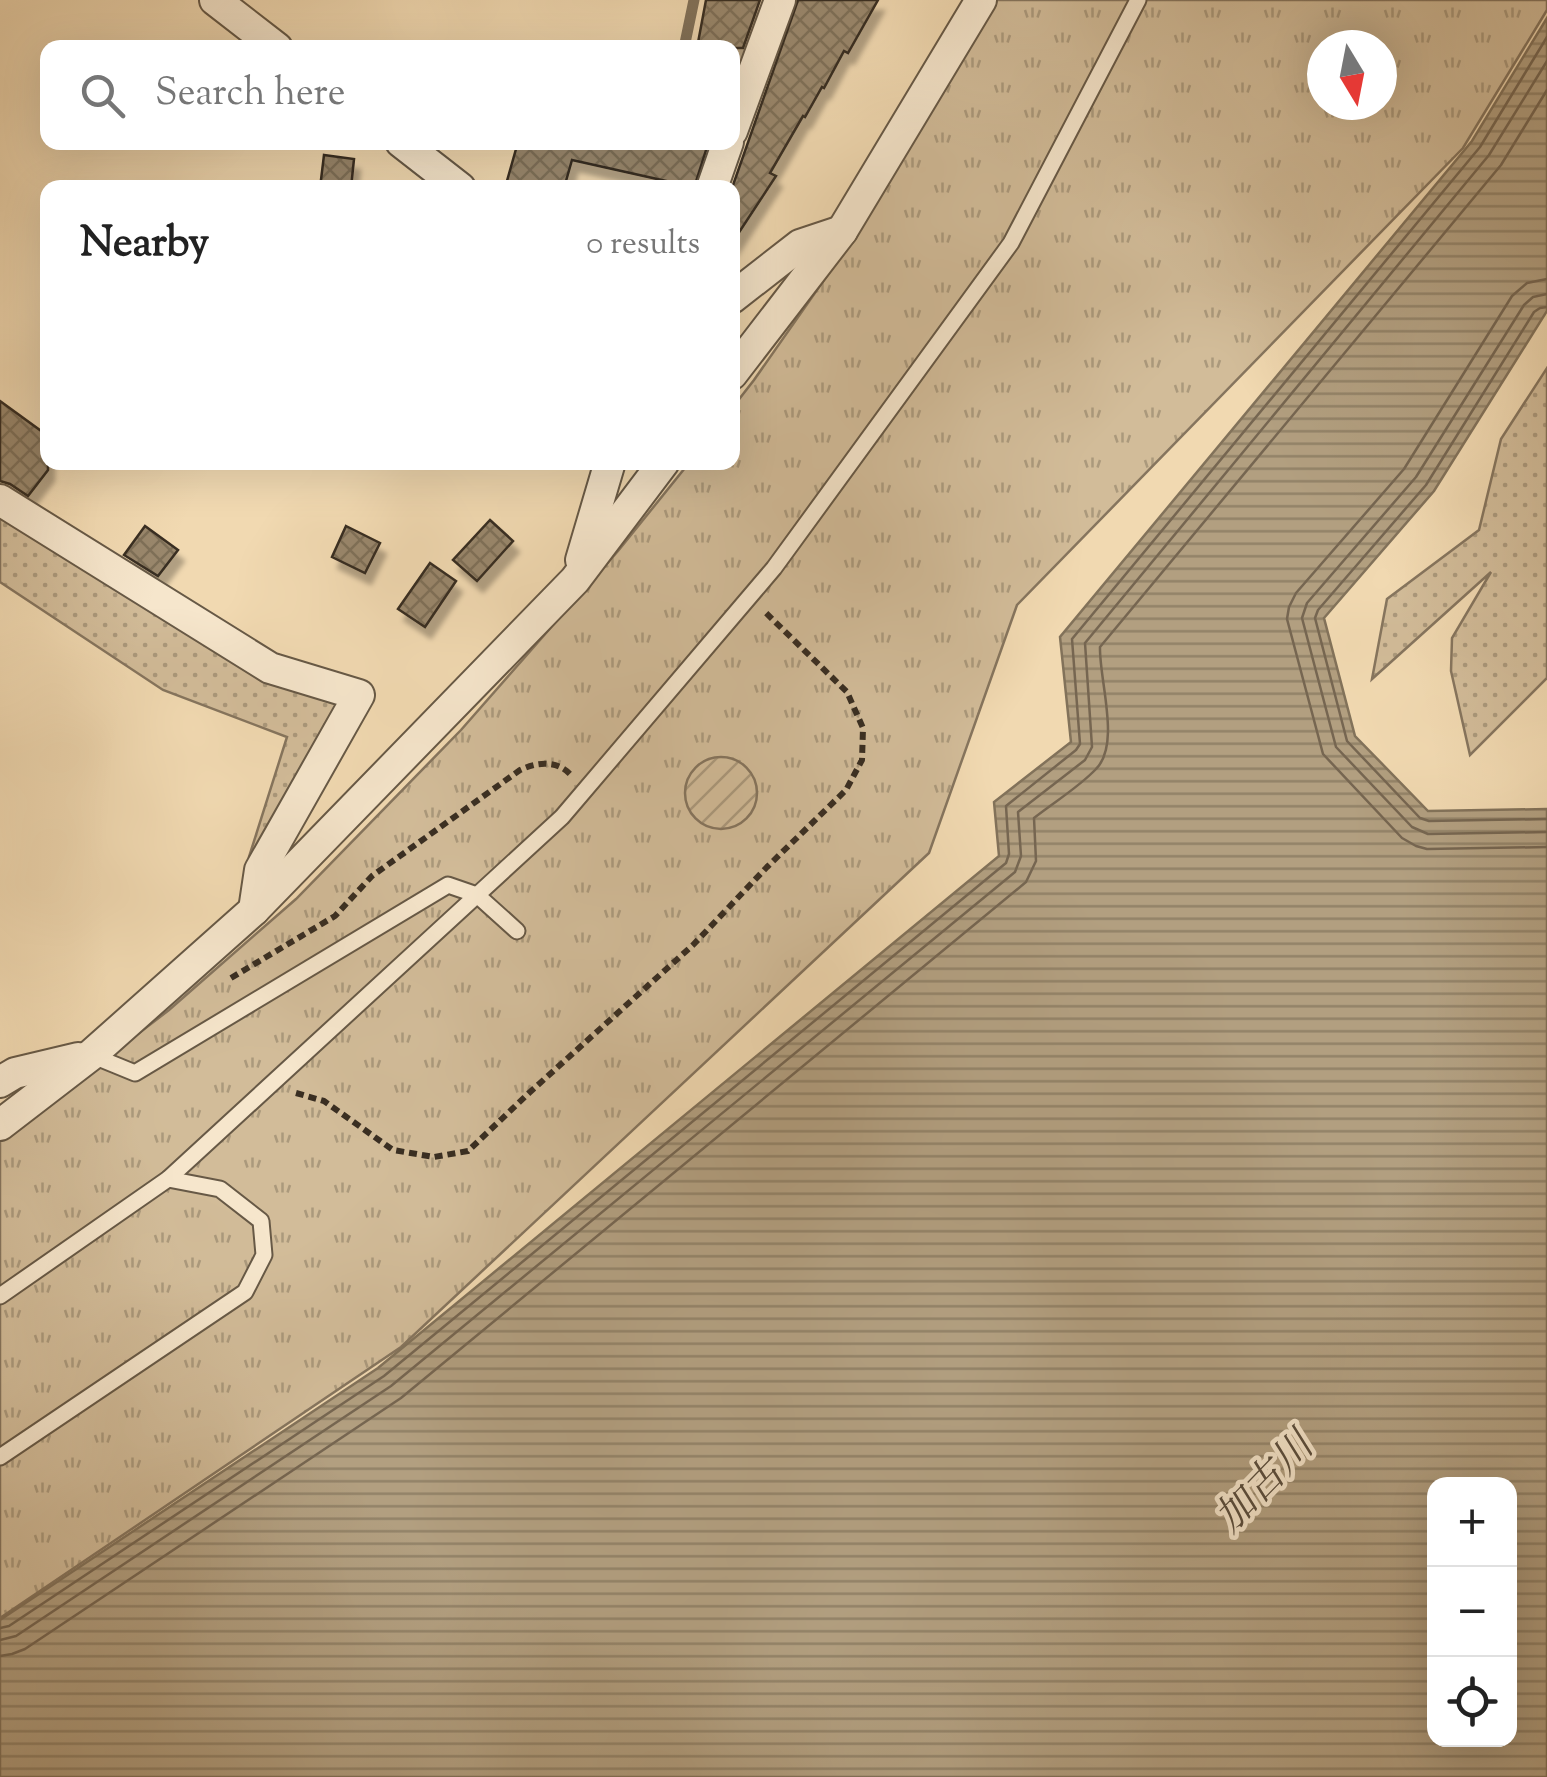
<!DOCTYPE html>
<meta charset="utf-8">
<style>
:root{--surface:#fff;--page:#f2f2f2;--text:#222;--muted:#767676;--line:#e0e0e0}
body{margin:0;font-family:"Sorts Mill Goudy","Noto Serif JP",serif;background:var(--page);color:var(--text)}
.controls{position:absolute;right:30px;bottom:30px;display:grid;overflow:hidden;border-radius:20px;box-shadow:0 10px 40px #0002}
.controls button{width:90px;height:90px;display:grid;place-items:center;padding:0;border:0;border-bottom:2px solid var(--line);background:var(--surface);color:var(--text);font:50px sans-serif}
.compass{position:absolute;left:1307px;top:30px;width:90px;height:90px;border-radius:50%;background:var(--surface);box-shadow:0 10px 40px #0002;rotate:170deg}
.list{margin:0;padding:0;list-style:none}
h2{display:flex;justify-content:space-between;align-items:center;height:130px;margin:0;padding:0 40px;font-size:42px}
h2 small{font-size:32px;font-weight:400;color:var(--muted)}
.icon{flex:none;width:55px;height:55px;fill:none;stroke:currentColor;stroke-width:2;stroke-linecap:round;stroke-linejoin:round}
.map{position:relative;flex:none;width:1547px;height:1777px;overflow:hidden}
.search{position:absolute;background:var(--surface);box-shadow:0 10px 40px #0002;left:40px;top:40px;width:700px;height:110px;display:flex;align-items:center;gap:25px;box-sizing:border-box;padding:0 35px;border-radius:20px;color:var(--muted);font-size:38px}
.panel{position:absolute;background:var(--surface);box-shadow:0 10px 40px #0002;left:40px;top:180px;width:700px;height:290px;border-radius:20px}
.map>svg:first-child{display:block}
.grass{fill:url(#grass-dots);stroke:#86755e;stroke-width:2.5}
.park{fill:url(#park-tufts);stroke:#86755e;stroke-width:2.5;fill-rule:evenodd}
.garden{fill:url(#garden-furrows);stroke:#86755e;stroke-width:2.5}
.water{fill:url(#water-rules);stroke:#82725a;stroke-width:2.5;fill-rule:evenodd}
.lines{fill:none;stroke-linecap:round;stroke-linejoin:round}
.shore{stroke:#766651;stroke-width:2.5}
.stream{stroke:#82725a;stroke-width:11}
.building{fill:url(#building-cross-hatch);stroke:#392e22;stroke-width:2.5;filter:url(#shadow)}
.lane-casing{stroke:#675946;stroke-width:19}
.street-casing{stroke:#675946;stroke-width:34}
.path{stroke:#392e22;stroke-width:6;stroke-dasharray:8 5;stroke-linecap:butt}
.lane{stroke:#f6e6cc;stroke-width:15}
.street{stroke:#f6e6cc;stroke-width:30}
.labels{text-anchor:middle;stroke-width:9;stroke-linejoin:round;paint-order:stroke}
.water-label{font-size:40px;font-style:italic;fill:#574a3a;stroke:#f6e6cc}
</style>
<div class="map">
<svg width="1547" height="1777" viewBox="0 0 1547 1777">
<defs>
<pattern id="grass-dots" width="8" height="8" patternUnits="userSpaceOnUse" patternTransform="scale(2.5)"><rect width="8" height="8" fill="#d2bc99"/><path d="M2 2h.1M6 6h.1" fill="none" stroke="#ab997c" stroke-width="1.8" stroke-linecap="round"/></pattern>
<pattern id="park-tufts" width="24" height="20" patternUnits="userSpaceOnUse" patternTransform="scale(2.5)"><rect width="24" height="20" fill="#d2bc99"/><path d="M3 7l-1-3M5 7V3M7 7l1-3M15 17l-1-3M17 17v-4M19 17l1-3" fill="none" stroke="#ab997c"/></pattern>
<pattern id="garden-furrows" width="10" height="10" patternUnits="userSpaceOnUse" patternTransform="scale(2.5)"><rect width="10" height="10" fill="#d2bc99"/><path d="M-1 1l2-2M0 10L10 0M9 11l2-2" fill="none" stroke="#ab997c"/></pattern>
<pattern id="water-rules" width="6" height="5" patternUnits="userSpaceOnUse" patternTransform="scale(2.5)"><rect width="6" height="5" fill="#b29f80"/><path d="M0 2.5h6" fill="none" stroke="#928268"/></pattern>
<pattern id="building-cross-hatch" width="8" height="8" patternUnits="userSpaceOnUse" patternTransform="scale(2.5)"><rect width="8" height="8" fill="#99876c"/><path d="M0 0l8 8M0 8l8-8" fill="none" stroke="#7e6f58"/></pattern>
<filter id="shadow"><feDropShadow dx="6" dy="11" stdDeviation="2.5" flood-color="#0004"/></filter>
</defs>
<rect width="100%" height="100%" fill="#f1d9b1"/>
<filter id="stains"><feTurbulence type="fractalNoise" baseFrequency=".002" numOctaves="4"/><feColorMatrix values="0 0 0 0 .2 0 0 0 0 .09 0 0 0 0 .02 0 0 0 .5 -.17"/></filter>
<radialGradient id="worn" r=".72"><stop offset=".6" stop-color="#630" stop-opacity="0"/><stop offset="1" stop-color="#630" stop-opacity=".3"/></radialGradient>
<g class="grass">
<polygon points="1547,368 1547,678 1470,755 1451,671 1452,638 1491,572 1372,679 1387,599 1479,530 1501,439"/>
<polygon points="0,518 344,706 258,862 249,857 287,737 163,690 0,582"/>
</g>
<path class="park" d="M995,0H1547V10L1463,148L1017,605L929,853L401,1347L0,1618V1140L169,1010L296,899L461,730L618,551L689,463L732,462L733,407L754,380L866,220ZM1322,45H1382V105H1322Z"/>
<circle class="garden" cx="721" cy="793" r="36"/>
<path class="water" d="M1547,18V311L1434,491L1324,618L1355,736L1428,811L1547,809V1777H0V1620L378,1368L999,856L994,802L1071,742L1060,637L1472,141ZM1434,1484H1510V1740H1434Z"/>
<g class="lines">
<g class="shore">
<polyline points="1547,279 1527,283 1512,296 1404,469 1296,593 1289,607 1287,619 1323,754 1402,838 1416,846 1427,849 1547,847"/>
<polyline points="1547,294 1533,297 1524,305 1416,477 1307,603 1302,618 1336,747 1412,827 1428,834 1547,832"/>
<polyline points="1547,307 1540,308 1534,312 1426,485 1318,610 1315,618 1347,741 1420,818 1429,821 1547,819"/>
<polyline points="0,1628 9,1626 384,1376 1006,863 1009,854 1006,806 1076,750 1080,744 1072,639 1480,147 1547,37"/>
<polyline points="0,1640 16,1636 391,1386 1015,872 1021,856 1018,812 1085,760 1092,747 1085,643 1489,155 1547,61"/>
<path d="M0,1656L12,1654L25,1649L401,1398L1026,882L1036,861L1034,818C1054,802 1078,788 1096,769C1121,744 1099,680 1100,647L1501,165L1547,90"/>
</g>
<polyline class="stream" points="684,48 694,0"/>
</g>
<g class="building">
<polygon points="706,0 760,0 743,48 697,48"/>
<polygon points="798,0 878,0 848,53 844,51 824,88 822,87 805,117 803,116 770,173 776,176 732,243 732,188"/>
<polygon points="518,142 702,142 708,144 694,188 664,188 666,181 572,160 564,188 505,188"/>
<polygon points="324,155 354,159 351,188 320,188"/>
<polygon points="0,401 48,436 48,470 28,496 10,484 0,481"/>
<polygon points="490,520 513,541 477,581 453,560"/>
<polygon points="145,526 178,550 158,576 124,555"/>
<polygon points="346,526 380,543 365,573 332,557"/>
<polygon points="430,563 456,581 425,627 398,609"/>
</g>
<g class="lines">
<defs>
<g id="lane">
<polyline points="91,1055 135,1073 448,885 477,895 517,931"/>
<polyline points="0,1296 168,1179 562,817 774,568 1011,243 1138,0"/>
<polyline points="0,1457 245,1292 264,1255 261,1221 220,1189 168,1179"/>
</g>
<g id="street">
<polyline points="215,0 277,48"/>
<polyline points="732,131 780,0"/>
<polyline points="401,142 460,188"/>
<polyline points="712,188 728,142"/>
<polyline points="732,298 800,245 842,231"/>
<polyline points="732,374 842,231 981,0"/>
<polyline points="0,500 270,668 359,695 260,870 254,910"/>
<polyline points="581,560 610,462"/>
<polyline points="0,1082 15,1073 78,1058"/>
<polyline points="0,1125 91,1055 254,910 575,580 664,462"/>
</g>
</defs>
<use href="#lane" class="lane-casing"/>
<use href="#street" class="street-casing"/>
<g class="path">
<path d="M231,978L335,916L372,876L520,770C537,762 556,760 570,774"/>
<polyline points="296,1093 324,1101 393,1150 434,1157 468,1151 529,1093 693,945 767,867 846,790 862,760 863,728 847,692 765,612"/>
</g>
<use href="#lane" class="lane"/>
<use href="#street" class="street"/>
</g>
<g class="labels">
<g class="water-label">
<text transform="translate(1263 1481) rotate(-46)" y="14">加古川</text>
</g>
</g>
<rect width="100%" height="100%" filter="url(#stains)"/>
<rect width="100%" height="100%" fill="url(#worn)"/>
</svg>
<div class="controls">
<button>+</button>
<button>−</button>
<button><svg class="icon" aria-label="locate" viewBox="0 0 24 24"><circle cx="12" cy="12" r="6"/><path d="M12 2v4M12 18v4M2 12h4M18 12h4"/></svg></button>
</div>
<svg class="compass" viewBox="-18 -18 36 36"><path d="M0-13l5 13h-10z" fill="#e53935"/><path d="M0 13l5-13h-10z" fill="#767676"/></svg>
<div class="search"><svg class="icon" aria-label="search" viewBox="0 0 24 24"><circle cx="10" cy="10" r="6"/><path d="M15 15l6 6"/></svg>Search here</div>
<section class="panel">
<h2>Nearby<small>0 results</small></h2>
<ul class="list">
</ul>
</section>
</div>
